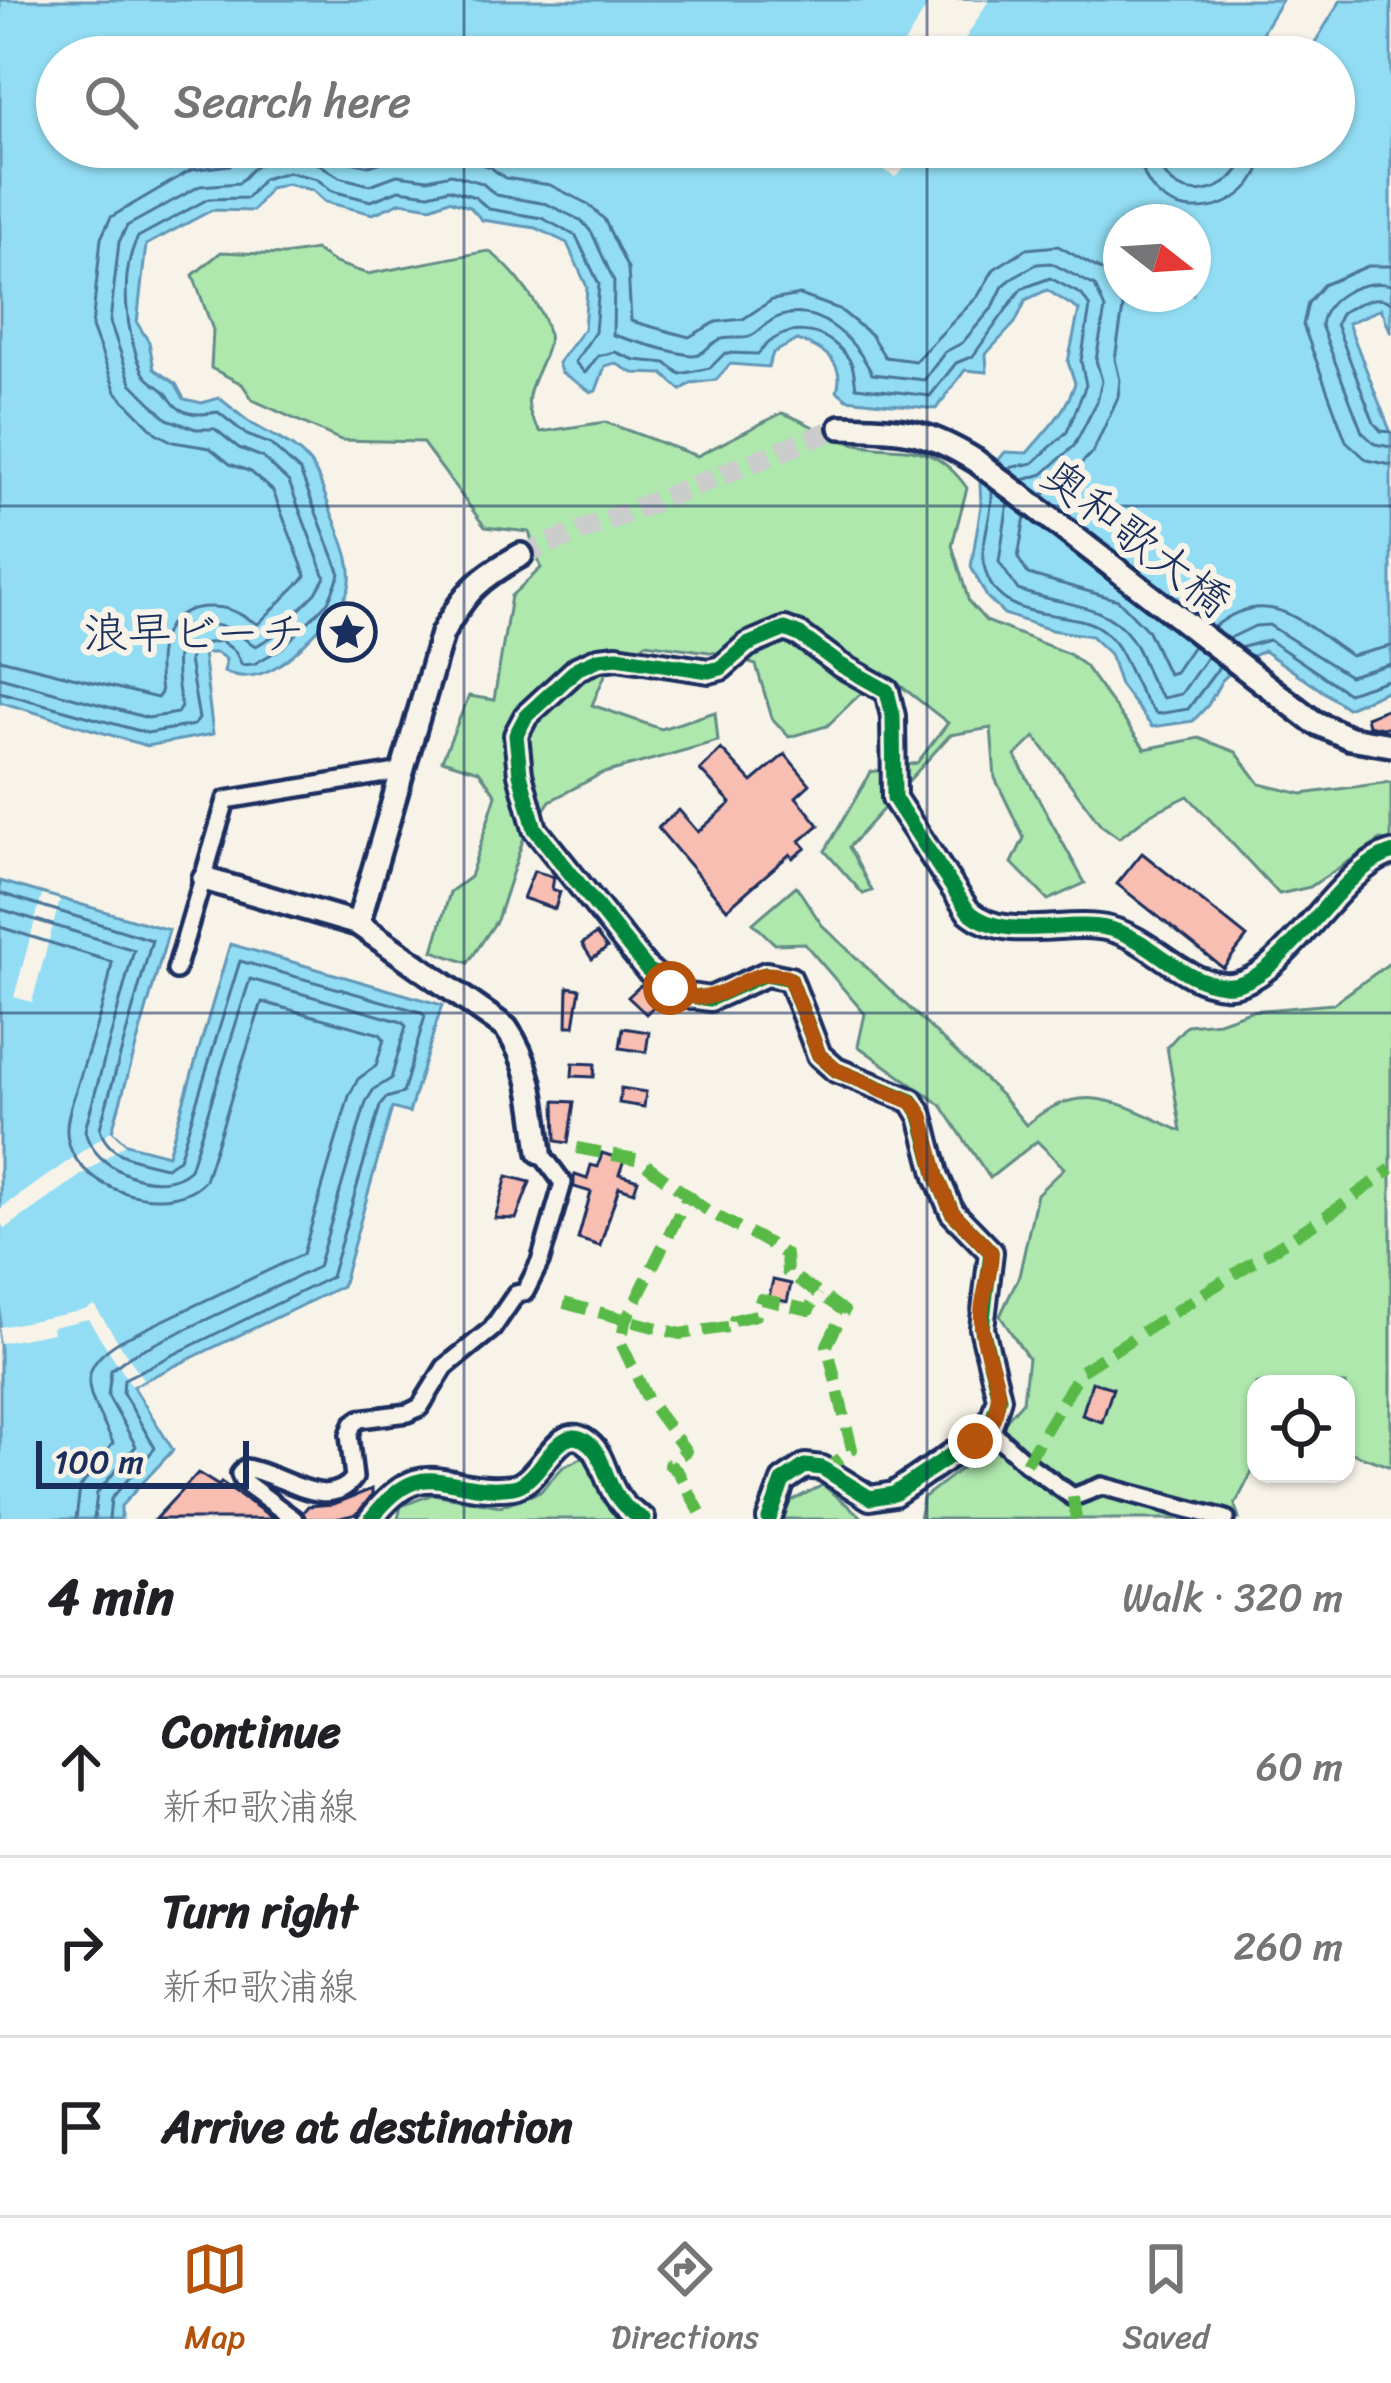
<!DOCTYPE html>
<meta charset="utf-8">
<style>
:root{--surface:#fff;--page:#f6f6f6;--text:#202124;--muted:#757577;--line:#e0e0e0;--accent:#b45309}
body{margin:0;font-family:Sriracha,"Klee One",sans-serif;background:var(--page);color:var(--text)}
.controls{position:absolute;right:36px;bottom:36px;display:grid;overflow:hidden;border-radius:24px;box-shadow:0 3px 9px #0004}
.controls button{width:108px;height:108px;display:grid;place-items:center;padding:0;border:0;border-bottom:3px solid var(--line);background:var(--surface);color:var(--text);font:60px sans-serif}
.compass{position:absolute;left:1103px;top:204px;width:108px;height:108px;border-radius:50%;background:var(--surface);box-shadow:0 3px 9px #0004;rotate:107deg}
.scale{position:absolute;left:36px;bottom:30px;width:213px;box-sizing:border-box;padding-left:12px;border:6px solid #1b2f5e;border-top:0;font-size:33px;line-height:42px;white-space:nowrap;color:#1b2f5e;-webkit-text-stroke:9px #f7f3e8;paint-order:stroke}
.stop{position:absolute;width:36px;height:36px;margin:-27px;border:9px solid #b45309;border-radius:50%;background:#fff}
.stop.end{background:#b45309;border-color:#fff;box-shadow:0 3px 12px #0008}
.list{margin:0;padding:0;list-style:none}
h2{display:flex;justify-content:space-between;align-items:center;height:156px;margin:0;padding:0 48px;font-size:51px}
h2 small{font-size:39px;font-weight:400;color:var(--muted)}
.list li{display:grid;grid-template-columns:78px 1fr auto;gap:36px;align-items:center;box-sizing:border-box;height:180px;padding:0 48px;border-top:3px solid var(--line)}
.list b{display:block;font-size:45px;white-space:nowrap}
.list p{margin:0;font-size:39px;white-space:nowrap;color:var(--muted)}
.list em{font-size:39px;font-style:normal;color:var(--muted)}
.icon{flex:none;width:66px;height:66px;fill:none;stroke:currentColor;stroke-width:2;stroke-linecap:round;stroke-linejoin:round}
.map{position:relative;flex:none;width:1391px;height:1519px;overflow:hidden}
.search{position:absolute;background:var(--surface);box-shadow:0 3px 9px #0004;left:36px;right:36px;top:36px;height:132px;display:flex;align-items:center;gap:30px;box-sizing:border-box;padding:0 42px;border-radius:66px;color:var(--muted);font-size:45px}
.sheet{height:696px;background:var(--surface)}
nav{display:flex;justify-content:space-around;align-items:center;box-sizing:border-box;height:168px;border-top:3px solid var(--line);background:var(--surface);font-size:33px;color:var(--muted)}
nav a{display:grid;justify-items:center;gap:6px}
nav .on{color:var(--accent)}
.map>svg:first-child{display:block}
.green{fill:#aee8ad;stroke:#648c86;stroke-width:3}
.water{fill:#92ddf3;stroke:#6297b7;stroke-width:3;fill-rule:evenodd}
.pier{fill:#f7f3e8}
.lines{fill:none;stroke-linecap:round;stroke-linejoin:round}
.shore{stroke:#4b759a;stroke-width:3}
.building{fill:#f9beb2;stroke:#1b2f5e;stroke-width:3}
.secondary-tunnel{stroke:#cbcccc;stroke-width:21;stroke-dasharray:21 10;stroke-linecap:butt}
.street-casing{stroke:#1b2f5e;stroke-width:24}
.secondary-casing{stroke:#1b2f5e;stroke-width:30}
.street{stroke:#f7f3e8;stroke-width:15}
.secondary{stroke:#f7f3e8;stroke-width:21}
.quiet{stroke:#58b947;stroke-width:12;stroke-dasharray:24 12;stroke-linecap:butt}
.cycleway-casing{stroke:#f7f3e8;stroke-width:22}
.cycleway{stroke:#00873e;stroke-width:15}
.route{stroke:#b45309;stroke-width:15}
.grid{fill:none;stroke:#1b2f5e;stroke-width:3;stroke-opacity:0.55}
.labels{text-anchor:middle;stroke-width:12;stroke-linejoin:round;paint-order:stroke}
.street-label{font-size:45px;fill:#1b2f5e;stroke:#f7f3e8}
.poi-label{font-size:45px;fill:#1b2f5e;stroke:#f7f3e8;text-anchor:end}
</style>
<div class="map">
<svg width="1391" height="1519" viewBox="0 0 1391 1519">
<rect width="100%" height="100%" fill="#f7f3e8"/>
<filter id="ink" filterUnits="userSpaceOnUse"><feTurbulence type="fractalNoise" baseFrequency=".00833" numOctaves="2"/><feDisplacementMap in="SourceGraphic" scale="24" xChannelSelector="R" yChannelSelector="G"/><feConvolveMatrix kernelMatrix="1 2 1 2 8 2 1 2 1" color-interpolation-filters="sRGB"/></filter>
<g filter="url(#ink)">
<g class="green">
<path d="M315,250L335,263L368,274L488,251C509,263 553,317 548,344C541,376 512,398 541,432L605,422L697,456L782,413C804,420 823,434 845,441C895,457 928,433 967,488L952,545L969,602L986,621L1069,654L1085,666L1145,749L1199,738L1236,752L1260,784L1302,794L1391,782V843L1381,840L1310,887L1279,894L1188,796L1151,814L1119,838L1101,825L1035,737L1015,756L1085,883L1048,900L1012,863L1024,838L995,778L991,728L950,735L849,847L872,891L863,894L825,851L871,772L917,763L948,723L883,672L827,726L789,737L772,718L756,665L716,653L646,643L606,673L592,705L661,729L715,712L718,741L601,774L550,801L523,840L497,920L468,963L433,951L450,892L470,877L496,795L479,771L442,760L469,696L494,700L511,596L541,568L529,532L485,527L422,442L341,440L253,400L242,384L211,368L213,330L193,275L221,252L284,255Z"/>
<path d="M796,886L822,925L1001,1095L1026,1125C1083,1076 1122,1105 1181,1131L1167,1047L1187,1025L1219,1022L1250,1011L1333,1004L1391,962V1467L1346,1451V1384H1256V1464L1235,1505L1239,1519H919L923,1498L967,1464L1023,1401L1028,1358L1000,1316L1019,1276L1037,1194L1064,1168L1037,1141L990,1178L941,1105L858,1046L865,1014L804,943L775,944L753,923Z"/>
<polygon points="584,1457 619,1519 398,1519 401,1506 433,1494 500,1506 540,1492 563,1467"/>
<polygon points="823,1485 864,1519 779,1519 791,1501"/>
</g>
<g class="water">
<path d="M0,0H1282L1247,57H57V147H1181L1193,167L1227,147H1334V57H1306L1341,0H1391V333L1381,309L1348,323L1391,433V689L1347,708L1264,651L1247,658L1222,680L1208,705L1193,721L1152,727L1120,685L1110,654L1091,636L1051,630L1004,614L987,597L971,567L981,506L980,483L1005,452L1027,453C1047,429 1065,414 1075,383L1068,362L1079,310L1047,290L1026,300L1015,323L986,354L987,372L965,370L936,409L847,399L837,391C846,362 823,348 797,340L773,353L768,367L730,364L716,380L691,383L681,390L663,374L633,373L615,363L605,366L596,391L591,392L561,372L558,363L584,329L587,287L567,243L536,228L482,220L470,207L449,200L431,207L401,202L373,214L325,202L312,190L286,184L269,189L253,211L212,210L146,245L137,323L149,342L154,369L176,384L184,399L202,403L219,398C229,405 238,414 248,421C268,435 293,442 309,462C320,475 325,498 332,514C364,590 355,593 299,649C278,669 252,684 224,672L226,659L217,653H203L213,734L147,746L0,702ZM1121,222H1193V294H1121Z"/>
<polygon points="0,881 169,930 112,1131 126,1144 168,1155 230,944 442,1005 409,1113 392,1108 342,1286 133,1386 173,1450 121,1506 121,1519 0,1519"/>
</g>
<g class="pier">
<polygon points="931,0 989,0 954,57 896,57"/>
<polygon points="855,147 921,147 925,150 895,177 867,160"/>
<polygon points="42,895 60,900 32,1002 14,997"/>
<polygon points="111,1131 125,1144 5,1229 0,1223 0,1209"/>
<polygon points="94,1305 143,1379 132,1386 88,1319 52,1327 53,1333 0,1343 0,1327 85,1310"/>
</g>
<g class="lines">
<g class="shore">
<polyline points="325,147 347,161 369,166 398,157 426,160 457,156 490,167 505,178 550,185 588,204 604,219 628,269 631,321 689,337 716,322 743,319 772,300 800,295 839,309 871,335 885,357 915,361 978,296 994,269 1026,249 1058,246 1108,274 1120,293 1123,308 1115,359 1120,380 1118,397 1093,452 1058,486 1042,495"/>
<path d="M1139,147C1142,238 1262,221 1264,147"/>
<path d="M1157,147C1161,214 1243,198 1246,147"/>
<polyline points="1391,266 1368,266 1323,285 1308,303 1303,325 1346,441 1367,460 1391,465"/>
<path d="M1391,285C1364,278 1325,296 1321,325L1362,432L1375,444L1391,447"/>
<path d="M1391,303C1376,292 1357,305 1342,312L1336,324L1374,423L1381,431L1391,432"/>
<path d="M992,491C993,514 980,543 984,565C996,628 1071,606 1101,629C1129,650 1130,689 1157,714L1188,709L1220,666"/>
<path d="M1008,502L999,562L1018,590C1057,605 1105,601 1131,638C1145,657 1145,678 1163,698L1181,694L1207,657"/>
<polyline points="1025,516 1018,558 1028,574 1118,600 1148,631 1168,674 1175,672 1193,646"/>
<path d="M1214,627C1269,582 1304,625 1351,656L1391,646"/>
<polyline points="1228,639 1255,626 1269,625 1349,676 1391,664"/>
<polyline points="1240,648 1269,640 1348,693 1391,679"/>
<path d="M0,659L157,698L161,693C154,646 162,600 223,608C236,610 247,619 258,624L306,576L273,491L251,472L230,464L210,448L173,442L156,433L116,392L92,327L101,238L111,217L191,170L230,165L254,147"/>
<path d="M0,677L148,718L177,713L181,707C176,673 164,611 224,627C236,630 245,641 256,646L273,636L316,593L325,577L289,482L262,457L239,448L215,429H196L167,419L131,383L110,322L119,242L127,226L200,186L239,183L256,165L289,157L319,164L339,177L370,185L397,175L428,179L451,174L482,183L496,195L547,204L582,221L592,233L614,281L613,335C627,339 683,356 693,355C706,354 706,347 717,341C729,334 742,342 753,335C761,330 767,322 776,318C818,300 856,341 872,374L924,380L945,352L962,343L993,307L1003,286L1015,276L1037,264L1051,263L1095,286L1105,309L1096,360L1102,381L1097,402L1074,446L1043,474L1023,480"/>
<path d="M0,692L147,733L194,725L199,719L189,660L195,645L221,641L235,651L242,665L254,664L282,648L328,602L340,574L300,471L270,444L247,435L218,412C206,414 194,416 182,410C172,406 171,397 163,390C156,384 147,381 143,372C126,335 118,275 138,237L208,199L247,198L263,179L288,172L317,179L332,191L371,201L399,190L429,194L449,189L475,197L489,209L542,218L576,236L599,284L595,332L575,362L585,373L598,356L615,352L635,360L666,363L680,374L710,368L725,353L758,354C783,321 824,325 849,359C855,367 854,379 856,387L930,396L956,363L973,356L1021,289L1050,278L1082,295L1090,307L1081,361L1086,385L1067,432L1033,463L1008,468"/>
<path d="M0,893L152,940L100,1128C106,1157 141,1161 166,1167L179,1159L240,961L421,1012L425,1016L403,1093L386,1098L380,1106L331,1277L124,1379L123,1393L155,1448L111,1499L109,1519"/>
<path d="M0,909L134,950L85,1130C91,1169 161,1198 190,1169L250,979L402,1022L406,1026L391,1079L374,1089L366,1102L318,1267L131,1355L111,1370L108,1396L136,1446L97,1493L94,1519"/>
<path d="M0,927L112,962C106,1003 89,1046 77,1087C73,1101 66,1117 67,1132C69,1189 169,1220 205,1180L262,1002L380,1034L384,1039L376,1066L358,1079L349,1096L303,1254L122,1340C66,1372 94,1400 113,1443L80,1488L76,1519"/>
</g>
</g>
<g class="building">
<polygon points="1391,707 1391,726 1382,728 1368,725 1366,717"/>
<polygon points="721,749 752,782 785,754 810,784 796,797 819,825 800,841 806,848 793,858 790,854 727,909 658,828 679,810 698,832 731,803 700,770"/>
<polygon points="1142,853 1247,937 1223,968 1117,884"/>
<polygon points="534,871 554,877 552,889 560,892 555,909 523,898"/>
<polygon points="596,934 607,948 592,959 582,944"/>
<polygon points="641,985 658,1002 646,1014 628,997"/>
<polygon points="568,987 580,989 574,1026 567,1026"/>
<polygon points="623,1028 649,1032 646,1052 620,1048"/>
<polygon points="573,1063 595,1064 594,1077 572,1076"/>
<polygon points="621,1088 646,1092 644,1107 619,1103"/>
<polygon points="555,1101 574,1102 568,1143 556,1141"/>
<polygon points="602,1153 624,1160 619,1174 638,1180 634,1192 619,1187 600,1246 578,1239 591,1192 574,1187 574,1178 575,1175 587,1179 591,1165 598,1167"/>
<polygon points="507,1176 530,1182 516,1219 495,1218"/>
<polygon points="773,1280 791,1284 787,1302 769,1297"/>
<polygon points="1092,1382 1113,1388 1102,1422 1082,1415"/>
<polygon points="198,1473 219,1486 221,1482 274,1519 155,1519"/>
<polygon points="372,1489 372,1495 357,1514 336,1519 306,1519 303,1512 308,1506 334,1504"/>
</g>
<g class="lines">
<polyline class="secondary-tunnel" points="521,555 841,427"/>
<defs>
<g id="street">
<polyline points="176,970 226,800 403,771"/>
<polyline points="989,1429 1026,1463 1073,1497 1102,1486 1226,1519"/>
<path d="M294,1519L243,1481L240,1474L245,1468C281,1473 327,1514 354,1478L349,1435L353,1424L360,1419L408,1413L420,1407L445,1367L492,1329L516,1294L525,1292L540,1262L563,1183L540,1152"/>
</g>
<g id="secondary">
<path d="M841,427C902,429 923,428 976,461L1314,722L1350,738L1391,745"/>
<path d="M204,879L358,924L506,1028C533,1066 534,1108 540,1152"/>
<path d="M358,924L442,634C465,592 479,578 521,555"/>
<path d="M371,1519C425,1449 444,1496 513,1487C541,1483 556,1423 584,1440C612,1457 599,1497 643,1519"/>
<path d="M769,1519L783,1481L805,1466L822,1468L870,1498L894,1494L989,1429L999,1398L982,1328L991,1252L952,1212L937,1177L921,1116L912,1101L836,1070L819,1055L790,979L766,974L710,999L683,995L670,987L647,969L535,829L520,774L516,735L526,716L578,668L599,659L617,657L709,671L721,668L747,645L785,629L800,635L839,664L887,691L893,716L894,798L968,911C1006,944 1065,918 1110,929C1153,940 1179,981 1224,985C1280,990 1335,870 1391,853"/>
</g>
</defs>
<use href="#street" class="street-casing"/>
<use href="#secondary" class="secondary-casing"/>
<use href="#street" class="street"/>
<use href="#secondary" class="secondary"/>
<g class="quiet">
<polyline points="577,1148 640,1160 688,1196 625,1322 621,1343 648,1400 686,1451 669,1464 678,1472 704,1519"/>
<path d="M688,1196C718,1222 754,1231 786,1255L787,1272L844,1311L827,1345L852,1449L825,1471"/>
<polyline points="564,1303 680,1334 734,1326 734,1320 756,1315 761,1299 809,1310 818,1293"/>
<polyline points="1026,1463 1081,1371 1340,1207 1391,1169"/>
<polyline points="1073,1497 1076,1519"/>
</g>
<defs>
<g id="cycleway">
<path d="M371,1519C425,1449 444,1496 513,1487C541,1483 556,1423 584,1440C612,1457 599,1497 643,1519"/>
<path d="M769,1519L783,1481L805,1466L822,1468L870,1498L894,1494L989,1429L999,1398L982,1328L991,1252L952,1212L937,1177L921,1116L912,1101L836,1070L819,1055L790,979L766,974L710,999L683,995L670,987L647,969L535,829L520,774L516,735L526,716L578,668L599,659L617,657L709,671L721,668L747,645L785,629L800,635L839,664L887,691L893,716L894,798L968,911C1006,944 1065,918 1110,929C1153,940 1179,981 1224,985C1280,990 1335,870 1391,853"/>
</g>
</defs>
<use href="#cycleway" class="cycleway-casing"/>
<use href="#cycleway" class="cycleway"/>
</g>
</g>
<g class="lines" filter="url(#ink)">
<path class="route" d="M670,988C726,1020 742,957 790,979L819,1055L836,1070L912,1102L922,1116L937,1177L952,1212L991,1252C992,1277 978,1302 982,1328C987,1372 1019,1403 975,1441"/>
</g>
<path class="grid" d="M464,0V57M927,0V57M464,147V1519M927,147V1519M0,506H1391M0,1013H1391"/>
<defs>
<symbol id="sight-ring" viewBox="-11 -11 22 22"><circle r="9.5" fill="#f7f3e8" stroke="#1b2f5e" stroke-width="1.5"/><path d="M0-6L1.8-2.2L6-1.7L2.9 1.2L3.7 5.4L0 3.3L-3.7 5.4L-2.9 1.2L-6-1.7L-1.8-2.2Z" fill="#1b2f5e"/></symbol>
</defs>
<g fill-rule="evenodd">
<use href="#sight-ring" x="314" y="599" width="66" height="66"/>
</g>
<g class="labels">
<g class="street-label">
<text transform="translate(1137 537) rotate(38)" y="16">奥和歌大橋</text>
</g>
<g class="poi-label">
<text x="305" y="648">浪早ビーチ</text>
</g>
</g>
</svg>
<div class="controls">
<button><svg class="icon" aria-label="locate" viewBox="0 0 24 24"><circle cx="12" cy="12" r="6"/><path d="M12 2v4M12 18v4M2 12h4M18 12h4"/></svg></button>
</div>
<svg class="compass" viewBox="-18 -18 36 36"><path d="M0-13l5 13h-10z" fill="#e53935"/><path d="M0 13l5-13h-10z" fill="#757577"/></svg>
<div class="scale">100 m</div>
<div class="stop" style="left:670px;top:988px"></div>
<div class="stop end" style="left:975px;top:1441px"></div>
<div class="search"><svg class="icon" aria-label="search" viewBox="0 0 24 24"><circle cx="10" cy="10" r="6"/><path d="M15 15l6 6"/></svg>Search here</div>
</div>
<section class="sheet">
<h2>4 min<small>Walk · 320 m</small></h2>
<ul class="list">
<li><svg class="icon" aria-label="ahead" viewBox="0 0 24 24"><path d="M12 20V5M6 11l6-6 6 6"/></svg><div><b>Continue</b><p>新和歌浦線</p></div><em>60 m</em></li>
<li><svg class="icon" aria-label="right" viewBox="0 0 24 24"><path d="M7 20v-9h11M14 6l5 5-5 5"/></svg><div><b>Turn right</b><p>新和歌浦線</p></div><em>260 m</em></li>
<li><svg class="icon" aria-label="arrive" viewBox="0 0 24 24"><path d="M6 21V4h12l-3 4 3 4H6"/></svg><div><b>Arrive at destination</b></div></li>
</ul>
</section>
<nav>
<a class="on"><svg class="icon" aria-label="map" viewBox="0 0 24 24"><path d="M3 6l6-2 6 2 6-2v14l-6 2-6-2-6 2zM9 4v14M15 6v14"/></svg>Map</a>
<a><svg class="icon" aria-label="directions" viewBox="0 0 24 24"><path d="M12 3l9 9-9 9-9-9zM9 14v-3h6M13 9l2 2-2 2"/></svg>Directions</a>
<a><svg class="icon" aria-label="saved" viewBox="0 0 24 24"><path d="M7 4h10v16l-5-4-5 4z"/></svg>Saved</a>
</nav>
